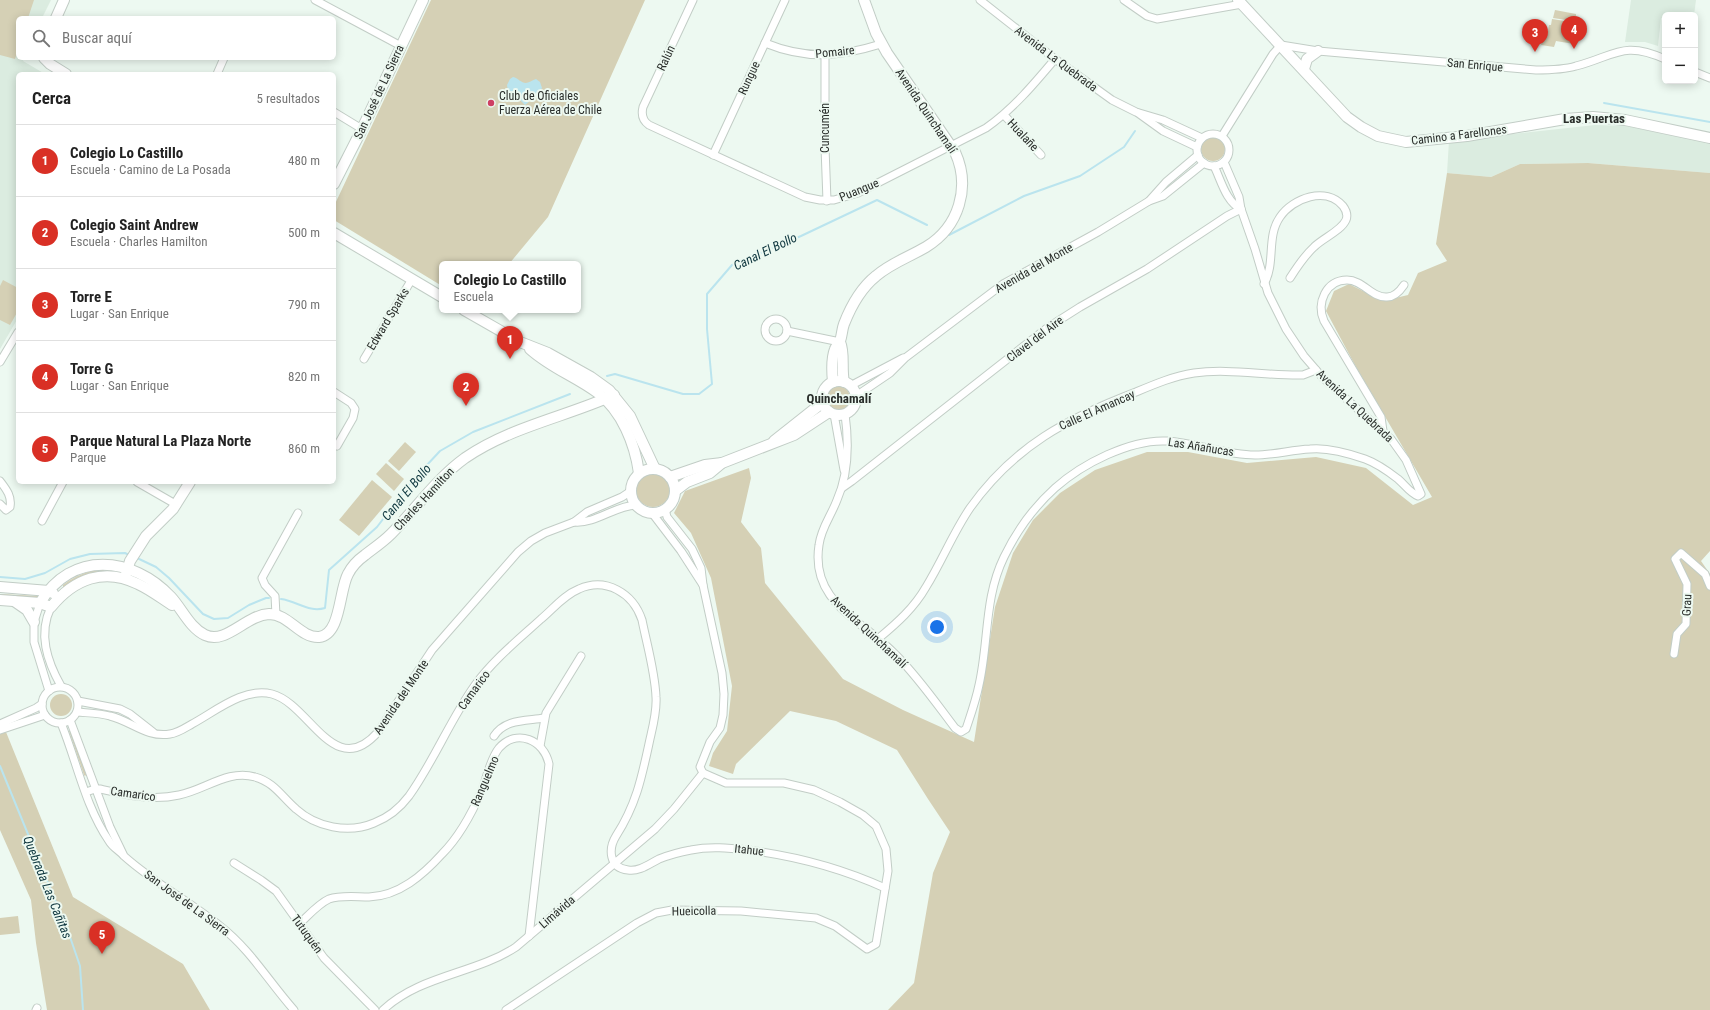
<!DOCTYPE html>
<html lang="es">
<meta charset="utf-8">
<style>
:root{--surface:#fff;--page:#f6f6f6;--text:#222;--muted:#767676;--line:#e0e0e0;--accent:#d93025}
body{margin:0;font-family:"Roboto Condensed",sans-serif;background:var(--page);color:var(--text)}
.controls{position:absolute;right:12px;top:12px;display:grid;overflow:hidden;border-radius:6px;box-shadow:0 2px 10px #0003}
.controls button{width:36px;height:36px;display:grid;place-items:center;padding:0;border:0;border-bottom:1px solid var(--line);background:var(--surface);color:var(--text);font:20px sans-serif}
.you{position:absolute;left:937px;top:627px;width:14px;height:14px;margin:-10px;border:3px solid #fff;border-radius:50%;background:#1a73e8;box-shadow:0 0 0 6px #1a73e833}
.badge{display:grid;place-items:center;width:26px;height:26px;border-radius:50%;background:var(--accent);color:#fff;font-size:13px;font-weight:700}
.pin{position:absolute;translate:-50% -33px;filter:drop-shadow(0 1px 2px #0008)}
.pin::after{content:'';position:absolute;top:21px;width:14px;height:12px;background:inherit;clip-path:polygon(0 0,100% 0,50% 100%)}
.popup{position:absolute;left:439px;top:261px;width:142px;height:52px;box-sizing:border-box;display:grid;place-content:center;border-radius:6px;background:var(--surface);filter:drop-shadow(0 1px 3px #0005);font-size:13px;white-space:nowrap;color:var(--muted)}
.popup b{font-size:15px;color:var(--text)}
.popup::after{content:'';position:absolute;left:50%;top:100%;margin-left:-8px;border:8px solid transparent;border-top-color:var(--surface)}
.list{margin:0;padding:0;list-style:none}
h2{display:flex;justify-content:space-between;align-items:center;height:52px;margin:0;padding:0 16px;font-size:17px}
h2 small{font-size:13px;font-weight:400;color:var(--muted)}
.list li{display:grid;grid-template-columns:26px 1fr auto;gap:12px;align-items:center;box-sizing:border-box;height:72px;padding:0 16px;border-top:1px solid var(--line)}
.list b{display:block;font-size:15px;white-space:nowrap}
.list p{margin:0;font-size:13px;white-space:nowrap;color:var(--muted)}
.list em{font-size:13px;font-style:normal;color:var(--muted)}
.icon{flex:none;width:22px;height:22px;fill:none;stroke:currentColor;stroke-width:2;stroke-linecap:round;stroke-linejoin:round}
.map{position:relative;flex:none;width:1710px;height:1010px;overflow:hidden}
.search{position:absolute;background:var(--surface);box-shadow:0 2px 10px #0003;left:16px;top:16px;width:320px;height:44px;display:flex;align-items:center;gap:10px;box-sizing:border-box;padding:0 14px;border-radius:6px;color:var(--muted);font-size:15px}
.panel{position:absolute;background:var(--surface);box-shadow:0 2px 10px #0003;left:16px;top:72px;width:320px;height:412px;border-radius:6px}
.map>svg:first-child{display:block}
.built{fill:#dbece0}
.green{fill:#d5d0b5}
.water{fill:#bae4ee}
.lines{fill:none;stroke-linecap:round;stroke-linejoin:round}
.stream{stroke:#bae4ee;stroke-width:2}
.street-casing{stroke:#c2cdc6;stroke-width:9}
.secondary-casing{stroke:#c2cdc6;stroke-width:12}
.street{stroke:#fff;stroke-width:7}
.secondary{stroke:#fff;stroke-width:10}
.poi-dot{fill:#ce3f63;stroke:#edf9f1;stroke-width:1.5}
.labels{text-anchor:middle;stroke-width:4;stroke-linejoin:round;paint-order:stroke}
.street-label{font-size:12px;fill:#2a2e2b;stroke:#edf9f1}
.poi-label{font-size:12px;fill:#2a2e2b;stroke:#edf9f1;text-anchor:start}
.neighbourhood-label{font-size:13px;font-weight:bold;fill:#2a2e2b;stroke:#edf9f1}
.water-label{font-size:13px;font-style:italic;fill:#0e363e;stroke:#edf9f1}
</style>
<div class="map">
<svg width="1710" height="1010" viewBox="0 0 1710 1010">
<rect width="100%" height="100%" fill="#edf9f1"/>
<g class="built">
<polygon points="0,0 51,0 42,18 18,18 18,58 24,58 23,61 45,74 18,74 18,318 0,349"/>
<polygon points="1631,0 1696,0 1694,15 1665,15 1665,19 1661,18 1658,46 1645,42 1625,42"/>
<polygon points="1595,125 1626,126 1710,143 1710,173 1588,163 1520,164 1491,177 1447,173 1449,141"/>
</g>
<g class="green">
<polygon points="0,0 34,0 28,18 18,18 18,50 15,59 0,55"/>
<polygon points="431,0 645,0 548,217 509,264 442,264 442,286 334,220 334,206"/>
<polygon points="1555,10 1576,14 1576,16 1574,16 1573,21 1553,18"/>
<polygon points="1552,19 1571,22 1567,40 1574,42 1574,44 1556,41 1554,47 1541,45 1544,37 1547,37 1549,25 1551,25"/>
<circle cx="1213" cy="149" r="12"/>
<polygon points="1588,163 1710,173 1710,551 1701,561 1710,574 1710,1010 888,1010 914,983 933,873 950,832 928,799 897,750 836,721 790,711 736,764 733,774 709,766 713,753 727,731 732,686 711,578 691,533 674,513 685,491 749,468 751,478 741,522 761,548 765,583 843,679 903,710 974,742 995,607 1013,553 1033,520 1060,493 1095,470 1147,452 1188,452 1247,463 1316,457 1366,468 1413,505 1432,497 1356,367 1326,311 1334,291 1349,284 1383,301 1408,295 1418,273 1447,261 1436,244 1447,173 1491,177 1520,164"/>
<polygon points="3,280 18,288 18,311 10,325 0,320 0,286"/>
<circle cx="838" cy="398" r="12"/>
<polygon points="405,442 416,452 399,471 388,461"/>
<polygon points="386,463 404,479 394,491 376,474"/>
<circle cx="653" cy="490" r="17"/>
<polygon points="372,480 392,497 359,536 339,520"/>
<path d="M102,569L106,572L66,587H63V585C75,576 87,571 102,569Z"/>
<polygon points="0,594 39,596 40,599 0,596"/>
<circle cx="61" cy="705" r="11"/>
<polygon points="69,731 71,731 87,774 85,776 84,775"/>
<polygon points="6,732 73,897 183,964 210,1010 47,1010 36,943 31,900 0,830 0,734"/>
<polygon points="18,916 20,933 0,935 0,918"/>
</g>
<path class="water" d="M513,77C518,78 521,83 526,83C528,83 533,80 536,79L540,82L542,88C541,90 527,104 525,105L521,101L518,95L508,91L507,85L510,79Z"/>
<g class="lines">
<g class="stream">
<polyline points="1604,103 1710,122"/>
<polyline points="949,235 1024,196 1080,176 1124,147 1135,131"/>
<polyline points="607,376 615,374 683,394 699,394 712,384 707,329 707,294 732,265 801,236 877,200 927,225"/>
<polyline points="137,558 156,567 169,578 203,614 214,619 228,618 249,605 266,598 269,598"/>
<polyline points="0,577 25,579 45,573 70,559 90,554 125,553 129,555"/>
<path d="M281,599C297,601 309,613 325,608L329,570L377,527L412,481L440,451L473,432L570,394"/>
<polyline points="0,766 69,934 80,966 83,1010"/>
</g>
<defs>
<g id="street">
<polyline points="315,0 401,46"/>
<path d="M693,0L643,107C641,115 643,121 649,125L805,197L820,200H834L858,193L986,128C1013,109 1034,84 1055,59"/>
<polyline points="980,0 1055,59 1112,100 1136,112 1163,120 1202,138"/>
<polyline points="1124,0 1147,16 1157,19 1242,4"/>
<path d="M765,43C807,60 839,57 881,44"/>
<polyline points="825,56 825,147 827,201"/>
<polyline points="1695,72 1710,78"/>
<polyline points="217,74 224,58"/>
<polyline points="334,112 362,129"/>
<polyline points="1138,113 1163,131 1197,147"/>
<polyline points="1004,115 1041,155"/>
<circle cx="1213" cy="150" r="16"/>
<path d="M1222,136L1273,54L1281,45L1318,51L1536,70C1549,70 1563,70 1576,66C1615,56 1623,40 1665,59"/>
<polyline points="713,155 785,0"/>
<path d="M1214,166C1221,180 1226,202 1241,209"/>
<polyline points="1149,201 1166,182 1198,155"/>
<path d="M1264,284C1276,263 1266,237 1280,217C1293,198 1326,186 1343,206C1346,210 1348,215 1346,220C1341,231 1323,238 1314,247C1304,256 1297,267 1290,278"/>
<circle cx="776" cy="330" r="11"/>
<polyline points="787,331 840,342"/>
<polyline points="364,359 412,279"/>
<polyline points="0,362 18,332"/>
<polyline points="850,386 903,358"/>
<polyline points="334,392 351,403 355,409 353,418 337,446"/>
<polyline points="856,396 890,373 905,358 1003,284 1098,232 1149,201 1163,196 1204,163"/>
<polyline points="834,414 844,470"/>
<path d="M845,414C849,443 849,473 837,500C831,516 821,528 819,545C810,603 863,620 896,655C918,677 936,703 955,728L961,732L966,729C971,714 976,700 979,685C989,641 984,598 1004,557C1016,532 1034,507 1055,488C1082,464 1130,439 1167,441C1197,443 1225,455 1255,455C1274,455 1291,450 1310,449C1328,447 1348,453 1365,459C1376,463 1389,472 1398,479C1405,485 1410,493 1418,496L1421,494L1406,460L1391,439L1323,378L1304,356L1286,329L1268,293L1255,249L1241,209L1239,197L1224,162"/>
<path d="M1383,431L1381,417L1324,321C1316,303 1326,280 1347,280C1363,280 1372,298 1387,297C1394,297 1400,291 1404,285"/>
<path d="M0,481C6,489 12,496 10,507L6,510L0,504"/>
<polyline points="137,482 177,505"/>
<polyline points="842,488 852,481 1047,328 1080,307 1147,269 1227,216 1241,209"/>
<polyline points="652,513 681,551 703,585"/>
<polyline points="42,521 63,482"/>
<path d="M574,522C596,524 614,506 636,505"/>
<polyline points="40,603 34,622 34,642 49,691"/>
<path d="M51,607C38,634 47,661 61,686"/>
<polyline points="276,615 275,596 265,585 262,578 298,513"/>
<path d="M879,638C897,623 914,608 926,587C942,561 953,533 970,508C1014,446 1068,418 1136,392C1155,384 1174,376 1194,373C1229,368 1267,376 1303,375L1316,370"/>
<polyline points="1674,654 1677,634 1686,624 1687,584 1675,559 1681,553 1705,574 1710,586"/>
<circle cx="60" cy="705" r="18"/>
<polyline points="78,701 120,709 130,714 153,732"/>
<path d="M77,712C88,713 100,713 110,716C131,721 147,738 170,734C178,733 185,728 192,724C216,711 244,687 272,694C310,704 334,782 378,732L432,650L518,552L531,541L545,533L574,522L587,512L622,497L631,491"/>
<polyline points="70,720 110,827 123,854"/>
<path d="M61,723C77,762 85,806 109,841C113,848 119,850 124,856C154,883 189,901 220,926C250,949 269,982 294,1010"/>
<polyline points="0,724 36,708 42,704"/>
<polyline points="0,730 45,715"/>
<path d="M494,736C505,719 525,721 544,718"/>
<polyline points="540,746 546,713 581,656"/>
<path d="M86,792L95,789H100C127,795 152,801 179,795C205,790 228,769 255,777C274,782 282,797 296,809C316,827 348,834 374,823C387,818 400,808 409,796C434,761 450,720 475,685C493,660 518,640 541,619C553,609 564,595 579,589C606,577 633,593 642,620C647,645 655,672 656,697C657,711 653,726 650,739C642,776 637,803 616,836C608,849 609,868 628,870C639,872 649,864 659,859C669,855 680,852 691,850C710,846 729,848 748,850C796,856 841,868 885,888"/>
<polyline points="234,863 261,880 276,891 324,958 375,1010"/>
<path d="M299,924C308,916 318,904 329,899C341,895 356,897 369,897C399,896 423,875 442,854C460,836 472,813 482,790C487,777 490,759 499,748C517,728 544,740 549,764L529,936"/>
<polyline points="36,1010 37,1008"/>
<path d="M383,1010C420,975 475,974 516,947L655,829L674,809L703,773"/>
<polyline points="506,1010 637,923 656,913 672,910 741,911 816,918 835,926 867,949 876,944 888,871 886,849 876,826 863,815 840,802 814,790 784,783 726,783 703,773 700,767 710,742 720,728 723,715 724,694 722,673 703,585 701,568 692,549 667,517 665,509"/>
</g>
<g id="secondary">
<polyline points="1238,0 1347,117 1361,127 1378,136 1406,142 1467,136 1565,119 1593,117 1625,120 1710,138"/>
<polyline points="56,18 64,0"/>
<polyline points="44,58 50,64 66,74"/>
<polyline points="1304,69 1307,59 1318,51"/>
<polyline points="334,184 361,131 423,0"/>
<polyline points="334,233 442,297"/>
<polyline points="464,310 520,342 548,353 591,377 609,390 630,416 655,469"/>
<path d="M840,342C845,353 841,369 844,382"/>
<path d="M530,349C551,368 575,376 598,393C622,411 635,444 639,473"/>
<circle cx="839" cy="398" r="17"/>
<path d="M833,382C832,372 831,359 835,349C836,346 839,344 840,341C842,336 842,329 844,324C851,306 861,288 876,276C891,263 909,257 926,247C959,227 971,187 955,152L887,53L876,33L864,0"/>
<polyline points="774,441 822,403"/>
<circle cx="653" cy="491" r="22"/>
<polyline points="670,477 705,465 722,463"/>
<polyline points="675,491 687,482 710,473 722,463 794,435 829,412"/>
<polyline points="126,574 130,561 146,536 173,509 190,482"/>
<polyline points="0,587 49,591 53,593"/>
<path d="M0,600L40,603L51,607C74,579 104,567 138,584C151,590 161,598 172,605"/>
<polyline points="14,601 27,610 34,622"/>
<path d="M40,603C71,550 133,556 171,597C182,609 190,628 205,635C226,645 246,615 269,614C289,614 300,638 319,637C341,635 339,590 348,574C352,566 358,560 365,555C374,548 383,542 391,534C416,509 436,479 465,458C510,427 565,417 614,395"/>
</g>
</defs>
<use href="#street" class="street-casing"/>
<use href="#secondary" class="secondary-casing"/>
<use href="#street" class="street"/>
<use href="#secondary" class="secondary"/>
</g>
<circle class="poi-dot" cx="491" cy="103" r="4"/>
<g class="labels">
<g class="street-label">
<text transform="translate(835 52) rotate(-6)" y="4">Pomaire</text>
<text transform="translate(666 58) rotate(-65)" y="4">Ralún</text>
<text transform="translate(1056 59) rotate(37)" y="4">Avenida La Quebrada</text>
<text transform="translate(1475 65) rotate(5)" y="4">San Enrique</text>
<text transform="translate(749 78) rotate(-65)" y="4">Rungue</text>
<text transform="translate(379 92) rotate(-65)" y="4">San José de La Sierra</text>
<text transform="translate(926 111) rotate(56)" y="4">Avenida Quinchamalí</text>
<text transform="translate(825 128) rotate(-90)" y="4">Cuncumén</text>
<text transform="translate(1023 135) rotate(47)" y="4">Hualañe</text>
<text transform="translate(1459 135) rotate(-7)" y="4">Camino a Farellones</text>
<text transform="translate(859 190) rotate(-22)" y="4">Puangue</text>
<text transform="translate(1034 268) rotate(-30)" y="4">Avenida del Monte</text>
<text transform="translate(388 319) rotate(-59)" y="4">Edward Sparks</text>
<text transform="translate(1035 339) rotate(-37)" y="4">Clavel del Aire</text>
<text transform="translate(1355 406) rotate(43)" y="4">Avenida La Quebrada</text>
<text transform="translate(1097 410) rotate(-24)" y="4">Calle El Amancay</text>
<text transform="translate(1201 447) rotate(9)" y="4">Las Añañucas</text>
<text transform="translate(424 499) rotate(-47)" y="4">Charles Hamilton</text>
<text transform="translate(1687 605) rotate(-88)" y="4">Grau</text>
<text transform="translate(869 632) rotate(43)" y="4">Avenida Quinchamalí</text>
<text transform="translate(474 690) rotate(-54)" y="4">Camarico</text>
<text transform="translate(401 697) rotate(-56)" y="4">Avenida del Monte</text>
<text transform="translate(485 781) rotate(-67)" y="4">Ranguelmo</text>
<text transform="translate(133 794) rotate(8)" y="4">Camarico</text>
<text transform="translate(749 850) rotate(6)" y="4">Itahue</text>
<text transform="translate(187 903) rotate(36)" y="4">San José de La Sierra</text>
<text transform="translate(694 911) rotate(-1)" y="4">Hueicolla</text>
<text transform="translate(557 912) rotate(-41)" y="4">Limávida</text>
<text transform="translate(307 934) rotate(54)" y="4">Tutuquén</text>
</g>
<g class="poi-label">
<text x="499" y="100">Club de Oficiales<tspan x="499" dy="14">Fuerza Aérea de Chile</tspan></text>
</g>
<g class="neighbourhood-label">
<text x="1594" y="123">Las Puertas</text>
<text x="839" y="403">Quinchamalí</text>
</g>
<g class="water-label">
<text transform="translate(765 251) rotate(-26)" y="5">Canal El Bollo</text>
<text transform="translate(406 492) rotate(-50)" y="5">Canal El Bollo</text>
<text transform="translate(48 887) rotate(68)" y="5">Quebrada Las Cañitas</text>
</g>
</g>
</svg>
<div class="controls">
<button>+</button>
<button>−</button>
</div>
<div class="you"></div>
<div class="pin badge" style="left:510px;top:359px">1</div>
<div class="popup"><b>Colegio Lo Castillo</b>Escuela</div>
<div class="pin badge" style="left:466px;top:406px">2</div>
<div class="pin badge" style="left:1535px;top:52px">3</div>
<div class="pin badge" style="left:1574px;top:49px">4</div>
<div class="pin badge" style="left:102px;top:954px">5</div>
<div class="search"><svg class="icon" aria-label="search" viewBox="0 0 24 24"><circle cx="10" cy="10" r="6"/><path d="M15 15l6 6"/></svg>Buscar aquí</div>
<section class="panel">
<h2>Cerca<small>5 resultados</small></h2>
<ul class="list">
<li><span class="badge">1</span><div><b>Colegio Lo Castillo</b><p>Escuela · Camino de La Posada</p></div><em>480 m</em></li>
<li><span class="badge">2</span><div><b>Colegio Saint Andrew</b><p>Escuela · Charles Hamilton</p></div><em>500 m</em></li>
<li><span class="badge">3</span><div><b>Torre E</b><p>Lugar · San Enrique</p></div><em>790 m</em></li>
<li><span class="badge">4</span><div><b>Torre G</b><p>Lugar · San Enrique</p></div><em>820 m</em></li>
<li><span class="badge">5</span><div><b>Parque Natural La Plaza Norte</b><p>Parque</p></div><em>860 m</em></li>
</ul>
</section>
</div>
